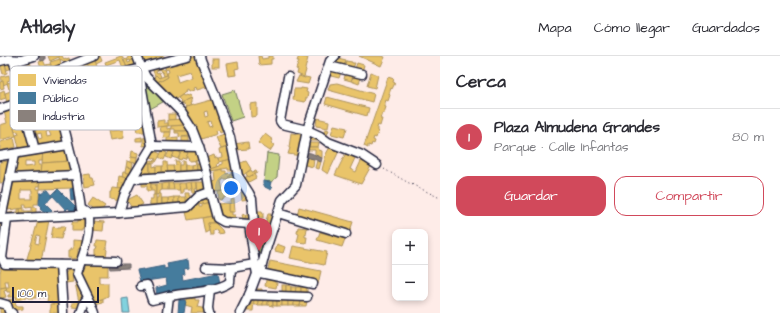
<!DOCTYPE html>
<html lang="es">
<meta charset="utf-8">
<style>
:root{--surface:#fff;--page:#f7f7f7;--text:#2b2b33;--muted:#7c7c81;--line:#e1e1e2;--accent:#d1495b}
body{margin:0;font-family:"Architects Daughter",sans-serif;background:var(--page);color:var(--text)}
.controls{position:absolute;right:12px;bottom:12px;display:grid;overflow:hidden;border-radius:8px;box-shadow:0 2px 6px #0003}
.controls button{width:36px;height:36px;display:grid;place-items:center;padding:0;border:0;border-bottom:1px solid var(--line);background:var(--surface);color:var(--text);font:20px sans-serif}
.scale{position:absolute;left:12px;bottom:10px;width:87px;box-sizing:border-box;padding-left:4px;border:2px solid #22223b;border-top:0;font-size:11px;line-height:14px;white-space:nowrap;color:#22223b;-webkit-text-stroke:3px #fff;paint-order:stroke}
.you{position:absolute;left:231px;top:132px;width:14px;height:14px;margin:-10px;border:3px solid #fff;border-radius:50%;background:#1a73e8;box-shadow:0 0 0 6px #1a73e833}
.badge{display:grid;place-items:center;width:26px;height:26px;border-radius:50%;background:var(--accent);color:#fff;font-size:13px;font-weight:700}
.pin{position:absolute;translate:-50% -33px;filter:drop-shadow(0 1px 2px #0008)}
.pin::after{content:'';position:absolute;top:21px;width:14px;height:12px;background:inherit;clip-path:polygon(0 0,100% 0,50% 100%)}
.list{margin:0;padding:0;list-style:none}
h2{display:flex;justify-content:space-between;align-items:center;height:52px;margin:0;padding:0 16px;font-size:17px}
h2 small{font-size:13px;font-weight:400;color:var(--muted)}
.list li{display:grid;grid-template-columns:26px 1fr auto;gap:12px;align-items:center;box-sizing:border-box;height:56px;padding:0 16px;border-top:1px solid var(--line)}
.list b{display:block;font-size:15px;white-space:nowrap}
.list p{margin:0;font-size:13px;white-space:nowrap;color:var(--muted)}
.list em{font-size:13px;font-style:normal;color:var(--muted)}
.actions{display:flex;gap:8px;padding:12px 16px}
.actions a{flex:1;padding:9px 0;border:1px solid var(--accent);border-radius:12px;text-align:center;font-size:14px;color:var(--accent)}
.actions .main{background:var(--accent);color:#fff}
.map{position:relative;flex:none;width:440px;height:257px;overflow:hidden}
header{display:flex;align-items:center;gap:24px;box-sizing:border-box;height:56px;padding:0 20px;background:var(--surface);border-bottom:1px solid var(--line)}
header strong{font-size:19px}
nav{display:flex;gap:22px;margin-inline-start:auto;font-size:14px}
main{display:flex}
aside{flex:1;background:var(--surface)}
.map>svg:first-child{display:block}
.green{fill:#c3d185;stroke:#727a60}
.water{fill:#82d2de;stroke:#5c8c9d}
.homes{fill:#e9c46a;stroke:#ad935c;fill-rule:evenodd}
.public{fill:#457b9d;stroke:#3a6080}
.industry{fill:#8a817c;stroke:#6b6468}
.lines{fill:none;stroke-linecap:round;stroke-linejoin:round}
.minor-casing{stroke:#22223b;stroke-width:11}
.path{stroke:#22223b;stroke-width:1;stroke-dasharray:1 3;stroke-linecap:butt}
.minor{stroke:#fff;stroke-width:8}
.key{fill:#fff;stroke:#bdbdc4;stroke-width:1}
.key-label{font-size:11px;fill:#22223b}
</style>
<header>
<strong>Atlasly</strong>
<nav><a>Mapa</a><a>Cómo llegar</a><a>Guardados</a></nav>
</header>
<main>
<div class="map">
<svg width="440" height="257" viewBox="0 0 440 257">
<rect width="100%" height="100%" fill="#feece8"/>
<filter id="ink" filterUnits="userSpaceOnUse"><feTurbulence type="fractalNoise" baseFrequency=".025" numOctaves="2"/><feDisplacementMap in="SourceGraphic" scale="8" xChannelSelector="R" yChannelSelector="G"/><feConvolveMatrix kernelMatrix="1 2 1 2 8 2 1 2 1" color-interpolation-filters="sRGB"/></filter>
<g filter="url(#ink)">
<g class="green">
<polygon points="145,25 163,46 148,54 143,26"/>
<polygon points="235,34 243,61 231,65 222,38"/>
<polygon points="267,97 279,99 277,121 271,126 264,126"/>
<polygon points="253,178 268,181 259,209"/>
</g>
<polygon class="water" points="128,242 130,257 123,257 122,243"/>
<g class="homes">
<polygon points="48,0 58,0 59,1 50,5"/>
<polygon points="58,0 62,0 64,3 66,2 66,3 69,2 70,6 62,12 61,9 65,7 62,4 60,4"/>
<polygon points="96,0 100,0 102,5 96,8 94,1"/>
<polygon points="121,0 122,0 128,14 124,15 120,4 106,9 105,6"/>
<polygon points="131,0 135,0 136,3 130,5 130,4 127,5 127,3 128,1"/>
<polygon points="143,0 164,0 165,2 146,9"/>
<path d="M190,0H196L210,30L197,34L196,31L193,32L194,34L188,36L187,33L185,34L186,36L184,37L182,39L174,44L158,27L160,24L161,25L168,21L167,17L169,16L168,13L166,14L164,9ZM190,15L192,21L178,26L176,19Z"/>
<polygon points="258,0 261,0 262,3 268,2 268,0 273,0 273,3 271,3 271,8 259,9"/>
<polygon points="299,0 308,2 305,13 306,14 304,21 297,18 298,14 296,13 299,5 297,5"/>
<polygon points="359,0 380,0 385,1 381,10"/>
<polygon points="137,2 139,11 128,14 124,4 127,3 128,7 131,6 130,5"/>
<polygon points="338,2 346,4 344,10 336,8"/>
<polygon points="32,3 33,5 30,6 31,9 18,14 16,8"/>
<polygon points="60,3 62,12 53,15 50,6"/>
<rect x="212" y="3" width="7" height="8"/>
<polygon points="43,4 45,8 48,17 43,19 39,6"/>
<polygon points="95,4 100,21 96,22 93,11 89,12 87,7"/>
<polygon points="12,5 19,24 14,26 12,18 13,17 12,12 7,14 5,7"/>
<polygon points="346,5 352,6 352,7 355,7 353,12 344,10"/>
<path d="M81,6L85,16H83L85,24L72,28L69,11ZM81,16L82,19L75,20V17Z"/>
<polygon points="81,6 87,7 89,12 84,13"/>
<polygon points="238,6 239,12 235,13 236,19 229,20 227,8"/>
<polygon points="5,7 7,17 3,18 0,8"/>
<polygon points="357,7 364,9 362,16 355,13"/>
<polygon points="50,8 53,15 48,17 46,9"/>
<polygon points="31,9 33,15 36,14 38,21 33,22 30,12 28,13 27,11"/>
<polygon points="161,9 163,14 165,13 167,19 164,20 162,15 161,16 158,10"/>
<polygon points="158,10 160,13 156,15 157,17 159,16 161,21 159,22 156,19 155,20 152,12"/>
<polygon points="332,14 341,16 339,22 331,20"/>
<polygon points="346,16 354,19 351,25 344,23"/>
<polygon points="371,16 378,19 376,28 375,32 367,30"/>
<polygon points="9,19 10,24 7,25 8,27 3,29 1,21"/>
<polygon points="156,19 159,22 167,19 168,21 161,25 160,24 157,27 153,22"/>
<polygon points="354,19 361,21 359,28 351,25"/>
<polygon points="299,20 305,22 305,21 310,22 308,28 296,26"/>
<polygon points="388,21 394,23 393,26 395,27 392,33 391,32 389,38 390,39 388,45 386,44 385,47 385,51 386,51 384,57 382,57 380,63 382,63 380,70 378,69 377,72 377,75 378,76 376,82 374,81 373,84 375,85 374,88 372,87 371,90 368,89 368,92 364,90"/>
<polygon points="3,25 4,32 0,33 0,26"/>
<polygon points="11,26 13,31 23,28 23,34 19,36 18,30 15,31 16,37 15,37 14,34 10,35 10,33 9,33 7,27"/>
<polygon points="337,27 374,38 372,46 328,34 330,28"/>
<polygon points="301,32 307,33 306,36 308,37 307,42 306,42 305,46 293,44 294,33 301,33"/>
<polygon points="4,34 6,42 0,44 0,36"/>
<polygon points="14,34 17,45 7,48 5,37"/>
<polygon points="182,39 184,40 186,39 187,40 189,39 191,42 186,44 181,48 180,46 181,45 178,42"/>
<polygon points="327,41 369,52 367,60 325,48"/>
<polygon points="191,42 192,43 191,44 191,47 190,47 191,50 186,51 184,49 183,49 181,48 186,44"/>
<path d="M215,43L226,74L220,77L219,74L216,75L217,78L201,83L192,63L185,52L186,51ZM207,55L208,60L205,61L204,56ZM210,65L212,70L209,71L207,66Z"/>
<polygon points="257,47 257,60 251,61 250,48"/>
<polygon points="19,51 30,91 19,92 16,79 19,78 18,75 15,76 14,71 17,70 16,67 14,68 11,53"/>
<polygon points="11,53 13,65 12,66 16,80 0,84 0,69 7,67 4,55"/>
<rect x="168" y="58" width="7" height="6"/>
<polygon points="317,62 329,65 328,72 316,70"/>
<polygon points="142,63 144,69 136,71 135,64"/>
<polygon points="182,63 186,69 168,70 168,64"/>
<polygon points="164,64 164,67 168,67 168,70 157,71 157,65"/>
<path d="M59,65L65,86L38,90L33,72ZM49,75L51,80L47,81L46,76ZM41,77L42,82L39,83L37,78Z"/>
<polygon points="144,69 145,76 137,76 136,71"/>
<polygon points="186,69 189,75 175,75 175,73 171,73 171,70"/>
<polygon points="334,69 347,72 344,81 331,78"/>
<polygon points="167,70 167,73 171,72 171,76 161,76 160,71"/>
<polygon points="325,73 329,74 326,81 323,79"/>
<polygon points="123,74 124,82 110,84 108,75"/>
<polygon points="175,75 189,75 191,80 179,81 179,77 175,77"/>
<polygon points="164,76 171,76 170,81 164,82"/>
<polygon points="291,77 304,79 301,100 288,98 290,92 289,92"/>
<polygon points="224,78 227,91 221,93 216,81"/>
<polygon points="265,78 273,84 271,87 274,89 270,95 258,87"/>
<polygon points="307,78 319,81 319,85 309,85"/>
<polygon points="142,81 142,85 136,85 136,82"/>
<polygon points="149,81 149,89 143,90 143,82"/>
<polygon points="178,81 178,88 167,88 167,82"/>
<rect x="182" y="81" width="7" height="6"/>
<polygon points="14,82 16,91 0,95 0,86"/>
<polygon points="248,86 249,93 235,94 234,88"/>
<polygon points="309,87 319,87 318,91 308,91"/>
<polygon points="228,91 232,103 219,106 218,102 223,101 222,97 220,98 219,94"/>
<polygon points="308,91 318,91 319,94 322,95 322,102 315,99 315,94 308,94"/>
<polygon points="330,91 339,95 328,118 322,114 326,98"/>
<polygon points="67,93 70,105 42,107 43,96"/>
<polygon points="189,93 199,95 202,104 189,105 188,101 186,101"/>
<polygon points="152,94 161,98 156,106 146,107 148,103 152,105 152,104 155,105 156,103 149,100"/>
<polygon points="175,94 181,97 178,103 172,101"/>
<polygon points="182,94 188,97 185,103 182,102 181,104 178,103"/>
<polygon points="132,95 138,97 137,102 131,101"/>
<polygon points="162,95 167,97 164,104 159,101"/>
<polygon points="169,95 174,97 171,103 166,101"/>
<path d="M43,96L42,105H39V109H42L41,118L15,119L18,99ZM25,106H34V110L25,111Z"/>
<polygon points="346,97 355,102 350,113 356,116 361,105 371,110 361,128 335,119"/>
<polygon points="214,99 215,102 217,101 220,107 217,108 218,111 211,113 207,102"/>
<polygon points="131,101 137,102 136,107 130,106"/>
<polygon points="307,101 314,103 313,111 305,109"/>
<polygon points="232,103 234,114 228,114 228,112 211,115 211,113 220,110 220,109 223,108 223,105"/>
<polygon points="196,104 197,115 191,116 191,109 195,108 195,105"/>
<polygon points="317,104 321,106 319,113 315,112"/>
<polygon points="11,105 6,126 0,127 0,106"/>
<polygon points="70,105 72,116 41,118 42,107"/>
<polygon points="127,105 133,107 132,112 126,111"/>
<polygon points="175,105 179,105 179,116 174,116 173,110 176,109"/>
<polygon points="182,105 184,105 185,116 179,116 179,109 182,109"/>
<polygon points="246,105 251,113 242,120 238,108"/>
<polygon points="164,106 167,106 168,117 162,117 162,110 164,110"/>
<polygon points="146,107 150,107 150,117 140,117"/>
<polygon points="150,107 153,107 153,111 156,110 156,117 150,117"/>
<rect x="197" y="108" width="5" height="7"/>
<rect x="185" y="109" width="6" height="7"/>
<rect x="156" y="110" width="6" height="7"/>
<polygon points="167,110 173,110 174,116 168,117"/>
<polygon points="126,111 132,112 130,118 125,116"/>
<polygon points="222,113 222,115 226,115 226,118 231,117 232,120 229,120 229,123 223,123 223,124 221,125 223,135 214,136 213,126 216,125 215,115"/>
<polygon points="234,114 235,122 229,123 229,120 232,120 231,115"/>
<polygon points="251,114 252,116 256,115 257,117 249,121 248,120 247,120 246,117"/>
<polygon points="123,116 129,117 128,122 122,121"/>
<polygon points="90,118 91,122 93,122 95,129 85,131 83,119"/>
<polygon points="254,118 256,122 245,128 242,123 248,120 249,121"/>
<polygon points="119,120 128,122 126,128 118,126"/>
<polygon points="73,123 74,132 40,133 41,124"/>
<path d="M41,124L40,130H37V133H40L38,148H34V151L26,152V149H23L24,152L8,154L14,126ZM21,134H32V143H21Z"/>
<polygon points="119,126 125,128 124,133 118,133"/>
<polygon points="142,126 151,126 151,135 147,135 147,130 142,130"/>
<polygon points="191,126 197,126 197,133 195,133 196,137 192,137"/>
<polygon points="191,126 192,133 186,133 185,127"/>
<polygon points="197,126 206,126 207,135 198,137"/>
<polygon points="168,127 173,127 174,134 168,134"/>
<polygon points="168,127 168,134 162,134 162,128"/>
<polygon points="173,127 179,127 180,134 174,134"/>
<polygon points="179,127 185,127 186,133 183,133 183,137 180,137"/>
<polygon points="151,128 156,128 156,139 154,139 154,135 151,135"/>
<polygon points="156,128 162,128 162,134 160,135 160,138 156,139"/>
<polygon points="112,132 122,133 120,145 110,143 110,136 111,136"/>
<polygon points="223,135 225,135 226,141 224,141 224,143 219,144 218,136"/>
<polygon points="241,136 248,136 251,143 242,144"/>
<polygon points="185,137 189,137 189,140 192,140 191,146 186,147"/>
<polygon points="158,138 161,138 162,149 156,149 156,142 158,142"/>
<polygon points="208,138 210,146 199,149 198,146 203,145 202,140"/>
<polygon points="137,139 143,148 133,154 127,144"/>
<polygon points="153,139 156,139 156,149 150,149 150,143 153,143"/>
<polygon points="174,141 174,148 168,148 168,142"/>
<rect x="174" y="141" width="5" height="7"/>
<polygon points="179,141 186,141 186,147 179,148"/>
<polygon points="93,142 105,150 99,158 88,149"/>
<polygon points="162,142 168,142 168,148 162,149"/>
<polygon points="234,143 235,156 229,156 229,147 231,147 231,144"/>
<polygon points="210,146 213,160 188,164 186,156 196,149 199,149 199,151 202,151 202,148"/>
<polygon points="229,147 229,156 232,156 232,159 235,159 235,165 222,161 218,148"/>
<polygon points="32,151 36,151 36,158 29,159 29,155 32,155"/>
<polygon points="299,151 353,166 350,175 297,160"/>
<polygon points="24,152 24,155 29,155 29,159 21,160 20,153"/>
<polygon points="18,153 20,153 21,160 8,160 8,157 18,156"/>
<polygon points="255,155 262,155 262,157 263,157 263,162 256,162"/>
<polygon points="248,157 252,157 253,165 244,165 244,162 246,162 245,159 248,159"/>
<polygon points="245,158 246,162 244,162 244,165 239,165 239,162 243,162 242,159"/>
<polygon points="268,158 271,158 270,160 275,162 272,170 265,168"/>
<polygon points="213,160 215,167 208,167 209,175 205,177 202,162"/>
<path d="M49,164L41,206H26L38,165ZM37,179L40,180L39,188L35,187Z"/>
<polygon points="78,164 84,164 84,173 82,173 82,175 72,175 72,166 78,166"/>
<polygon points="93,165 104,166 103,175 92,174"/>
<polygon points="256,165 263,165 262,171 260,171 260,176 257,176"/>
<polygon points="0,167 4,167 0,185"/>
<polygon points="208,167 215,167 222,174 223,177 218,178 217,174 215,174 213,175 213,179 210,179"/>
<polygon points="269,169 272,170 269,181 261,179 262,175 267,176"/>
<polygon points="61,170 65,170 64,175 63,175 61,183 51,182 53,171 58,172 58,171 61,171"/>
<polygon points="298,171 307,172 306,179 305,178 305,181 307,181 306,187 297,186 299,178 297,177"/>
<polygon points="320,176 345,183 342,191 317,184"/>
<polygon points="73,184 85,185 83,193 78,193 78,200 77,200 77,202 71,203 71,202 68,202 68,195 70,195 70,193 73,193"/>
<polygon points="97,184 108,185 107,191 106,191 106,193 107,194 106,200 96,199 96,193 97,193 98,190 96,190"/>
<polygon points="277,188 285,191 283,197 275,195"/>
<polygon points="293,190 327,196 324,209 290,202"/>
<polygon points="270,205 321,215 318,228 267,217"/>
<polygon points="86,208 108,208 108,220 99,220 99,227 108,227 108,240 102,243 93,245 82,219"/>
<polygon points="0,211 56,212 59,248 52,248 52,246 47,246 48,239 45,239 45,241 39,242 39,239 36,239 36,242 28,242 28,239 26,239 26,242 16,244 17,241 8,241 8,239 10,239 10,236 7,236 6,231 9,231 8,225 5,225 6,231 0,232 0,215 1,215"/>
<polygon points="67,213 71,213 73,226 66,227 65,217 67,216"/>
<polygon points="266,224 275,225 275,227 277,227 276,232 265,230"/>
<polygon points="76,226 80,233 83,244 79,246 75,227"/>
<rect x="282" y="229" width="4" height="8"/>
<polygon points="286,229 291,230 291,238 286,237"/>
<polygon points="6,231 7,234 4,235 6,241 1,242 0,241 0,232"/>
<polygon points="291,231 296,231 295,238 291,238"/>
<polygon points="296,231 301,231 301,238 295,238"/>
<rect x="301" y="231" width="6" height="7"/>
<polygon points="255,233 262,233 262,239 255,238"/>
<polygon points="195,242 195,244 199,244 197,251 206,253 206,257 191,257 192,251 185,249 187,243"/>
<polygon points="12,243 12,244 15,244 16,250 23,250 23,253 10,255 8,244"/>
<polygon points="103,243 103,246 94,248 93,245"/>
<polygon points="83,244 81,252 72,251 72,247"/>
<polygon points="251,244 254,244 253,255 247,255 247,251 249,251 249,249 251,249"/>
<polygon points="254,244 258,244 258,249 253,249"/>
<rect x="258" y="244" width="5" height="5"/>
<rect x="263" y="244" width="5" height="5"/>
<polygon points="268,244 273,244 273,250 268,249"/>
<rect x="273" y="244" width="4" height="6"/>
<rect x="277" y="244" width="5" height="6"/>
<rect x="282" y="244" width="6" height="6"/>
<rect x="288" y="244" width="6" height="6"/>
<polygon points="294,244 301,245 300,250 294,250"/>
<polygon points="301,245 307,245 306,250 300,250"/>
<polygon points="50,248 59,248 58,257 50,257"/>
<polygon points="0,249 5,250 7,257 0,257"/>
</g>
<g class="public">
<polygon points="263,125 271,126 270,130 272,132 271,134 265,131 263,127"/>
<polygon points="76,132 77,143 71,144 70,133"/>
<polygon points="58,133 77,152 73,156 68,152 66,154 53,140 45,147 52,154 47,158 40,152 41,151 39,149 40,137 42,137 46,134 48,134 52,139"/>
<polygon points="188,204 189,212 184,213 185,218 182,219 183,224 218,217 220,228 157,240 156,232 167,229 166,222 146,225 145,224 140,225 137,214 143,213 143,214 164,210 164,213 168,212 167,208"/>
<polygon points="179,244 186,244 184,257 178,257"/>
</g>
<g class="industry">
<polygon points="39,0 45,0 45,4 41,5"/>
<polygon points="304,96 311,97 322,102 321,106 314,103 304,101"/>
<polygon points="109,208 129,208 129,212 110,213"/>
</g>
<g class="lines">
<defs>
<g id="minor">
<polyline points="137,0 142,13 146,21 181,56 192,73 199,91 207,118 210,136 217,162 224,166 249,168"/>
<polyline points="200,0 201,4 216,41 230,81 238,120 249,137 252,143 254,168 249,168 255,208 257,218"/>
<polyline points="13,4 21,27 44,20 94,0"/>
<polyline points="0,5 8,3 21,4 34,0"/>
<polyline points="329,10 362,18"/>
<polyline points="44,20 49,37"/>
<polyline points="288,21 280,65 282,68 307,74 320,80 328,86 362,99 377,109"/>
<path d="M55,35L76,119L81,153L89,158C89,166 90,174 88,181C86,194 80,206 77,218L92,249L95,257"/>
<polyline points="22,46 35,94"/>
<polyline points="0,53 55,35 187,0"/>
<polyline points="29,70 61,61"/>
<polyline points="152,90 199,91"/>
<polyline points="0,100 68,89"/>
<polyline points="10,122 76,119"/>
<polyline points="132,123 199,119"/>
<polyline points="119,157 124,140 132,123 152,90 140,22 142,13"/>
<polyline points="278,157 346,178"/>
<polyline points="0,163 119,157 188,151 199,140 210,136"/>
<polyline points="1,163 14,99"/>
<polyline points="7,163 2,202 5,208 79,209"/>
<polyline points="82,204 116,205"/>
<polyline points="60,209 63,257"/>
<polyline points="206,211 231,212"/>
<polyline points="260,217 313,228"/>
<polyline points="141,230 147,229 152,244 169,240"/>
<polyline points="249,239 307,241"/>
<polyline points="0,247 7,249 9,255 12,257"/>
<polyline points="81,257 85,245 88,242"/>
<path d="M167,257L169,240C186,237 216,236 230,226L231,212L255,208"/>
<polyline points="209,257 208,252 210,233"/>
<polyline points="240,257 249,239 257,218 260,217 267,190 282,144 296,129 307,74 330,5 335,0"/>
</g>
</defs>
<use href="#minor" class="minor-casing"/>
<g class="path">
<polyline points="384,113 407,126 440,142"/>
<polyline points="260,180 260,188"/>
</g>
<use href="#minor" class="minor"/>
</g>
</g>
<rect x="10" y="10" width="132" height="64" rx="6" class="key"/>
<rect x="18" y="18" width="18" height="12" fill="#e9c46a"/>
<rect x="18" y="36" width="18" height="12" fill="#457b9d"/>
<rect x="18" y="54" width="18" height="12" fill="#8a817c"/>
<g class="key-label">
<text x="43" y="28">Viviendas</text>
<text x="43" y="46">Público</text>
<text x="43" y="64">Industria</text>
</g>
</svg>
<div class="controls">
<button>+</button>
<button>−</button>
</div>
<div class="scale">100 m</div>
<div class="you"></div>
<div class="pin badge" style="left:259px;top:195px">1</div>
</div>
<aside>
<h2>Cerca<small></small></h2>
<ul class="list">
<li><span class="badge">1</span><div><b>Plaza Almudena Grandes</b><p>Parque · Calle Infantas</p></div><em>80 m</em></li>
</ul>
<div class="actions"><a class="main">Guardar</a><a>Compartir</a></div>
</aside>
</main>
